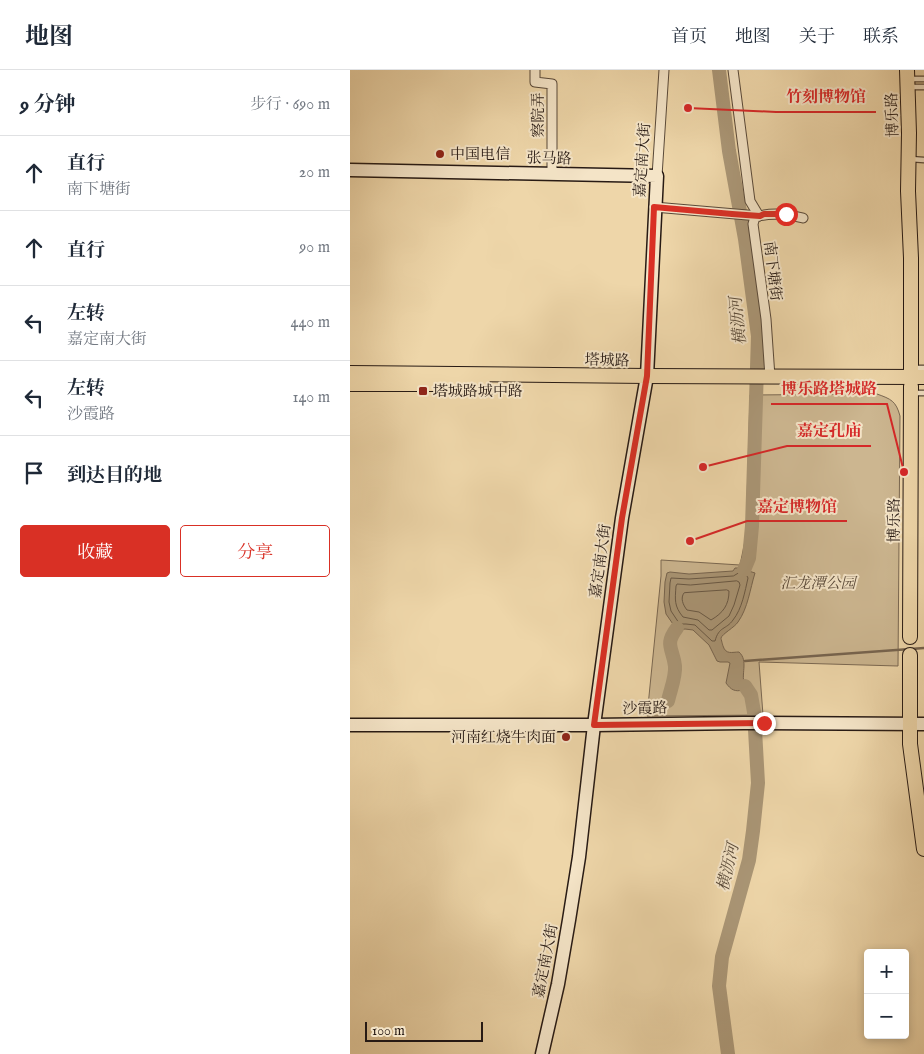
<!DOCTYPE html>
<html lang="zh">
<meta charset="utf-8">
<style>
:root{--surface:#fff;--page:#f2f2f3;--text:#1f2937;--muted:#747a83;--line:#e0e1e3;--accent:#d93025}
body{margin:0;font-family:"IM FELL English","Noto Serif SC",serif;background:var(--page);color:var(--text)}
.controls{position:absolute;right:15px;bottom:15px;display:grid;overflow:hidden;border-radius:5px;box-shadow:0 2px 8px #0003}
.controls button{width:45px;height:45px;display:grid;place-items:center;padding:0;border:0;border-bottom:1px solid var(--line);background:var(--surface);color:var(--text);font:25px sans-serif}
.scale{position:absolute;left:15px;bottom:12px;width:118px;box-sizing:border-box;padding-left:5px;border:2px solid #271a14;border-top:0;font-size:14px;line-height:18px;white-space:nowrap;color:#271a14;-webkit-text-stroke:4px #f4e4c7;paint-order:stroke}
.stop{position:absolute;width:15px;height:15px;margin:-11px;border:4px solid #d93025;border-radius:50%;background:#fff}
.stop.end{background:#d93025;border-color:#fff;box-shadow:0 1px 5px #0008}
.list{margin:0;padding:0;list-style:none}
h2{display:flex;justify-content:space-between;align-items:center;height:65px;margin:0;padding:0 20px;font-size:21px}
h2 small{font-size:16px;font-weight:400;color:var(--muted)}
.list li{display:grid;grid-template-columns:32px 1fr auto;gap:15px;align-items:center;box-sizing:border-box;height:75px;padding:0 20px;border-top:1px solid var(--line)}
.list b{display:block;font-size:19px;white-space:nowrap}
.list p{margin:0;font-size:16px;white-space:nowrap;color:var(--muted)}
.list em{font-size:16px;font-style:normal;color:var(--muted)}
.actions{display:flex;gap:10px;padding:15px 20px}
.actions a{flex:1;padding:11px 0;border:1px solid var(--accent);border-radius:5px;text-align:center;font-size:18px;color:var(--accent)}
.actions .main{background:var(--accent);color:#fff}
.icon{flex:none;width:28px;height:28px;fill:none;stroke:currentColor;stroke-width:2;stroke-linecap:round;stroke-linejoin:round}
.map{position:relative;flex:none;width:574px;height:984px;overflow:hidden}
header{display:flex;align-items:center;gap:30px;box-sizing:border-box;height:70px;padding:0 25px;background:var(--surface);border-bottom:1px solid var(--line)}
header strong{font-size:24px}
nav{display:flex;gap:28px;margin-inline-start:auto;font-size:18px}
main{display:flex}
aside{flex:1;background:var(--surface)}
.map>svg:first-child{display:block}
.green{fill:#ccb690;stroke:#7a6852}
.water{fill:#aa9676;stroke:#76644f}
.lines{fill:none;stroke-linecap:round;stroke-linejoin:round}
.shore{stroke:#685845;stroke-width:1}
.stream{stroke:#76644f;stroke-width:2.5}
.river{stroke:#aa9676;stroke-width:14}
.lane-casing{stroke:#594939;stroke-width:7}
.street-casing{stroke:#594939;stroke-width:11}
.secondary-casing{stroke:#271a14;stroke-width:15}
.primary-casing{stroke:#271a14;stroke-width:16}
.lane{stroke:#f4e4c7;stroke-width:4.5}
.street{stroke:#f4e4c7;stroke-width:9}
.secondary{stroke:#f4e4c7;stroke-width:12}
.primary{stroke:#eed6a9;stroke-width:14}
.route{stroke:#d93025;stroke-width:6}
.poi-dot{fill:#8f2418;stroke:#f4e4c7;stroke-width:2}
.labels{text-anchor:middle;stroke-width:4;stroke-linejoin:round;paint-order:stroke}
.street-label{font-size:15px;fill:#271a14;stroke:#f4e4c7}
.poi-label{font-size:15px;fill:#271a14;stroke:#f4e4c7;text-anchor:start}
.park-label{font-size:15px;font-style:italic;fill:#594939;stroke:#f4e4c7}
.water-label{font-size:16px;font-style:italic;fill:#5b4c3b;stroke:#f4e4c7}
.leader{fill:none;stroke:#d62828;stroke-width:2}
.callout-dot{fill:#d62828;stroke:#f4e4c7;stroke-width:2}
.callout-label{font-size:16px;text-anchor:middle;font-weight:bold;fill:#d62828;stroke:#f4e4c7;stroke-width:4;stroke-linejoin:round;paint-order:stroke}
</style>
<header>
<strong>地图</strong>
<nav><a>首页</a><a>地图</a><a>关于</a><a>联系</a></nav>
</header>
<main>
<aside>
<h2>9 分钟<small>步行 · 690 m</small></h2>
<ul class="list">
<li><svg class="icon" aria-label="ahead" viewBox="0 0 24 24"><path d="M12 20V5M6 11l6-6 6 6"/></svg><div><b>直行</b><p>南下塘街</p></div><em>20 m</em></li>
<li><svg class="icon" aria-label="ahead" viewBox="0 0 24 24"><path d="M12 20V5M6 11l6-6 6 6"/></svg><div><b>直行</b></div><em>90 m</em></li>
<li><svg class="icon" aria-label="left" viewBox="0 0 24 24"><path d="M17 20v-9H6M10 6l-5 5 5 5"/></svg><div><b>左转</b><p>嘉定南大街</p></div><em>440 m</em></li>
<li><svg class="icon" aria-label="left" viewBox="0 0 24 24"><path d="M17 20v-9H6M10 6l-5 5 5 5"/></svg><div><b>左转</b><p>沙霞路</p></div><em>140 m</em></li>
<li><svg class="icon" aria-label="arrive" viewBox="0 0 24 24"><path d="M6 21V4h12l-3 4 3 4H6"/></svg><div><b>到达目的地</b></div></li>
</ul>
<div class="actions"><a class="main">收藏</a><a>分享</a></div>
</aside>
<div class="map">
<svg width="574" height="984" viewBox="0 0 574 984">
<rect width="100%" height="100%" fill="#eed6a9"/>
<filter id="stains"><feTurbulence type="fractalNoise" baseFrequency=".004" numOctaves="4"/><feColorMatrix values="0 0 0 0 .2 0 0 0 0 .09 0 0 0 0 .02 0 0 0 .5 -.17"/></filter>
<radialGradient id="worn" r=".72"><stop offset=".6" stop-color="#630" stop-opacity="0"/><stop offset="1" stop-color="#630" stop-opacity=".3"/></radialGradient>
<path class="green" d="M527,324C541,329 546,331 550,346L548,596L409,592L413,645L297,646L311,506V490L390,495L396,466L400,325Z"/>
<path class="water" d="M385,498H389L405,503C400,519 398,538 388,552C385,557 372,564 371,568C371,569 373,576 373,576C376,585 382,582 389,582C399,591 390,605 395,616L393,620C385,622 381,620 376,613L380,593L378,592H370L367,591L359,575L343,560L335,559L330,560L325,557L316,544L314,532L315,512L317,503L320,502L339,504L383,501Z"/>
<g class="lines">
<g class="shore">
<path d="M389,503L397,506L398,508C395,521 392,539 383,550C376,560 369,556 365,571H362L345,555L336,554H331L329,553L321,541L319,532L320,513L321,508L339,509L383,506Z"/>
<path d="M387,511L389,512L390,515L384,535L379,546L362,560H359L348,550L333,547C324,536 325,530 326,516L327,514L340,515Z"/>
<path d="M377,520L379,521C379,535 373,543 361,550L349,542L337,540C333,535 330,528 334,523Z"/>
</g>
<polyline class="stream" points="395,591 574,578"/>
<g class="river">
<polyline points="369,0 379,81 395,169 408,266 402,456 399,488 394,500"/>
<path d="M318,631C320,621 326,607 325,596C323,578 314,575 327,558"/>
<polyline points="378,984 369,916 372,887 399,790 403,761 408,713 404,642 401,625 395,616"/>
</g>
<defs>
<g id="lane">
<polyline points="560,9 574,9"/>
<polyline points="559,17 574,17"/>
<polyline points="560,89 574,90"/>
<polyline points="563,298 574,298"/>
<polyline points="562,323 574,323"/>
</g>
<g id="street">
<polyline points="185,0 185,12 202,14 202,104"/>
<polyline points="383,0 400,131 409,146"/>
<polyline points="307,106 314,0"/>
<polyline points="304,137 409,146"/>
<path d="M420,307L416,249L403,154L405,147C422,142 437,144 453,148"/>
</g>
<g id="secondary">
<polyline points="0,100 307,106 297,306 272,448 244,655 229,787 219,850 208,914 192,984"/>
<polyline points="0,655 244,655 393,653 574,654"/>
</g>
<g id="primary">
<polyline points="557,0 559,63 558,121 561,188 561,307"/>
<polyline points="0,303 297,306 574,307"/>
<polyline points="0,314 133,314"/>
<polyline points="560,567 561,316"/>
<polyline points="560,651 560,585"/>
<polyline points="560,654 560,674 574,779"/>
</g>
</defs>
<use href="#lane" class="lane-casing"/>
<use href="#street" class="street-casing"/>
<use href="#secondary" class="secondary-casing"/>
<use href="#primary" class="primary-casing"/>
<use href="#lane" class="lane"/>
<use href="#street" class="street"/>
<use href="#secondary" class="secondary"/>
<use href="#primary" class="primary"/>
</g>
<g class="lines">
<polyline class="route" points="414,653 244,655 272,448 297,306 304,137 382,144 410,146 414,144 436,144"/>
</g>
<g class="poi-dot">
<circle cx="90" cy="84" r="5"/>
<rect x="68" y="316" width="10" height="10" rx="2.5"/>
<circle cx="216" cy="667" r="5"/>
</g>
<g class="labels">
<g class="street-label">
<text transform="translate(188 45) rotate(-90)" y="5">察院弄</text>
<text transform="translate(542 45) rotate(-92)" y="5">博乐路</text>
<text transform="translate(199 88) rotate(1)" y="5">张马路</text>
<text transform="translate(292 90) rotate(-86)" y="5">嘉定南大街</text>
<text transform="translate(423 201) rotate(83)" y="5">南下塘街</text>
<text transform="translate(257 290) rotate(1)" y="5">塔城路</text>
<text transform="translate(544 450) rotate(-90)" y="5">博乐路</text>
<text transform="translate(250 491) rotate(-82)" y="5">嘉定南大街</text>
<text transform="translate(295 638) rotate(-1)" y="5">沙霞路</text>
<text transform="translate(195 891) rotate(-79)" y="5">嘉定南大街</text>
</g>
<g class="poi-label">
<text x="100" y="89">中国电信</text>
<text x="83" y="326">塔城路城中路</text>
<text x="206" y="672" text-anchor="end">河南红烧牛肉面</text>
</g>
<g class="park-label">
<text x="468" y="518">汇龙潭公园</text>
</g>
<g class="water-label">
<text transform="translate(387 251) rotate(-96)" y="6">横沥河</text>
<text transform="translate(377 797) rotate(-77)" y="6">横沥河</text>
</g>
</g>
<path class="leader" d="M338 38L426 42H526M554 402L537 334H421M353 397L437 376H521M340 471L397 451H497"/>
<g class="callout-dot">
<circle cx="338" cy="38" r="5"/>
<circle cx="554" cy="402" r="5"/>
<circle cx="353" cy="397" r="5"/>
<circle cx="340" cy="471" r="5"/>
</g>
<g class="callout-label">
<text x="476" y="32">竹刻博物馆</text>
<text x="479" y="324">博乐路塔城路</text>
<text x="479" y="366">嘉定孔庙</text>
<text x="447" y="442">嘉定博物馆</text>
</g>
<rect width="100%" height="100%" filter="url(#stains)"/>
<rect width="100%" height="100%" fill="url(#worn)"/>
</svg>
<div class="controls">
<button>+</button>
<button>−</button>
</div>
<div class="scale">100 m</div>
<div class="stop" style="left:436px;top:144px"></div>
<div class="stop end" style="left:414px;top:653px"></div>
</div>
</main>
